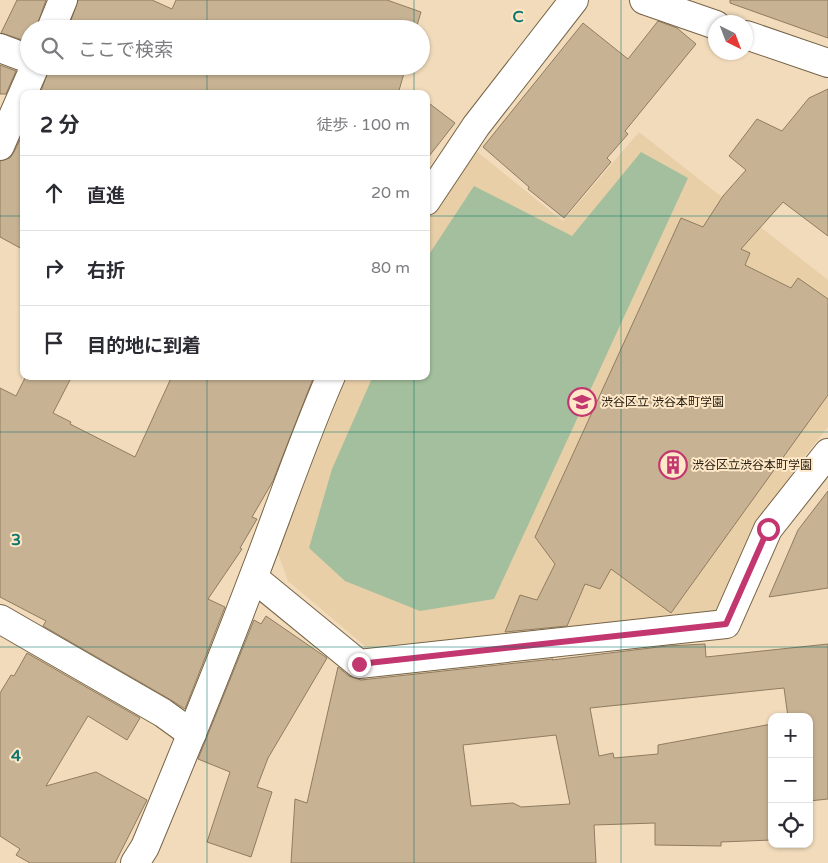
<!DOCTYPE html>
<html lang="ja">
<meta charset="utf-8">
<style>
:root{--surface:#fff;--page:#f2f2f3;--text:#2b2b33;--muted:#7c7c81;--line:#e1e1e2}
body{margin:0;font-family:"Varela Round","Noto Sans JP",sans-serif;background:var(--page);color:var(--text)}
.controls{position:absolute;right:15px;bottom:15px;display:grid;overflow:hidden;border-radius:10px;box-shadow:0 1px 4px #0004}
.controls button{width:45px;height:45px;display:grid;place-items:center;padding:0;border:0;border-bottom:1px solid var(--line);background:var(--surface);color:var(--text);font:25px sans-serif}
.compass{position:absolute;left:708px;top:15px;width:45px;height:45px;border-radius:50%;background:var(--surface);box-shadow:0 1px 4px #0004;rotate:138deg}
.stop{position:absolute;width:15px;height:15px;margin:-11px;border:4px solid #c2376f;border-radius:50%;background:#fff}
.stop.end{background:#c2376f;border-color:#fff;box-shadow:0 1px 5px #0008}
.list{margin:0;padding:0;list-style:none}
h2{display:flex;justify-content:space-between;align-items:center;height:65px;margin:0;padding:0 20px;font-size:21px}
h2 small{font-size:16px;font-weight:400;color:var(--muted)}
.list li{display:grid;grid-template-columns:32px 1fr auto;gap:15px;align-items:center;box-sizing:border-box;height:75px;padding:0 20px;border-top:1px solid var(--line)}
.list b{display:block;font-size:19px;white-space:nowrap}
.list em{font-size:16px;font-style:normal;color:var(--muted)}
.icon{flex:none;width:28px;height:28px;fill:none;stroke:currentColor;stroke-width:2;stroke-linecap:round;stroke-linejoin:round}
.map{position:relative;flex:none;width:828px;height:863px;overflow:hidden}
.search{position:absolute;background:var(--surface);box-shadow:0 1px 4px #0004;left:20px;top:20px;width:410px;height:55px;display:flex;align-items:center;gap:12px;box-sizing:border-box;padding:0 18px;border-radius:28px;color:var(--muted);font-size:19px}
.panel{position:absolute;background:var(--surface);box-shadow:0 1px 4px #0004;left:20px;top:90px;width:410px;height:290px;border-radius:10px}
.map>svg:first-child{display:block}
.built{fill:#e8cfa8}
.green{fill:#a3bf9d}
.building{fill:#c7b293;stroke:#907c5f;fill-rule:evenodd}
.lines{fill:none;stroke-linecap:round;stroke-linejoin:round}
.minor-casing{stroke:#766346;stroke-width:30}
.minor{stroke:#fff;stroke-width:28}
.route{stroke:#c2376f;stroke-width:6}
.grid{fill:none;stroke:#0f766e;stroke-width:1;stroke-opacity:0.55}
.labels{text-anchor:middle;stroke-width:4;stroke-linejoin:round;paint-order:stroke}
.poi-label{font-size:12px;fill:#231b0f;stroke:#fee8c8;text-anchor:start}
.grid-label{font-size:16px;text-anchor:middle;font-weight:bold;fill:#0f766e;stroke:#fee8c8;stroke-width:4;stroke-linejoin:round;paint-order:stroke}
</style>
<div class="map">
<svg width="828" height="863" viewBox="0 0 828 863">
<rect width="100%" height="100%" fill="#f1dbbb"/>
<polygon class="built" points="639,132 828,280 828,427 797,466 714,616 366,647 288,581 277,551 347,376 426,376 426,220 475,150 563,221"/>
<polygon class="green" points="641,152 688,178 494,599 420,611 345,581 309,548 332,469 373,376 426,376 426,259 474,186 572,236"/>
<g class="building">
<polygon points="17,0 46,0 36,29 29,29 29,42 1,33"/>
<polygon points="78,0 152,0 172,9 176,0 387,0 421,12 416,29 68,29"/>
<polygon points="730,0 828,0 828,38 730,3"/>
<polygon points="658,21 677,28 696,44 625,131 628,134 607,158 611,162 564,218 528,189 529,187 483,147 583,23 628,59"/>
<polygon points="0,65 16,71 6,94 0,94"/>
<polygon points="50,66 406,66 398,94 40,94"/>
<polygon points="828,89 828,236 783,202 741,249 750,253 745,265 791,288 798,278 828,299 828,395 671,613 611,569 600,589 585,584 567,626 505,632 520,595 537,600 555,564 535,537 681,218 703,227 723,196 746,170 729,156 757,119 782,131 809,98"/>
<polygon points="426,101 455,123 426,160"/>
<polygon points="21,137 24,138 24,250 0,237 0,161 10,158 14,152"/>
<polygon points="26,376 72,376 53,413 71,422 70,424 135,457 172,376 314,376 273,481 252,517 257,519 240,548 242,549 208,599 225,607 185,709 171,700 43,626 46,621 0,597 0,388 16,396"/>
<polygon points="828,491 828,588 769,597 798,530"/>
<polygon points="266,616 327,658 268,758 257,787 272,792 251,857 207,842 230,772 198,759 254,620 261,624"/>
<path d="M705,644L706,657L828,644V799L809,801V717H788L784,688L590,708L599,756L613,753L614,758L658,754V745L772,724V840L721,842V846L655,845V823L594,825L596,863H291L295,799L307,803L338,667L349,676L361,680L553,659L552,660L667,646ZM556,735L570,804L521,807L513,803L471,806L463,745Z"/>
<polygon points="27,653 140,718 127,740 88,716 46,786 96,772 147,800 115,863 30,863 16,855 20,849 0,836 0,693 11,675 14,676"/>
</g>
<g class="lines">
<defs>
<g id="minor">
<polyline points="644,0 716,25"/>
<polyline points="51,29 63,0"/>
<polyline points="746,35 828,63"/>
<polyline points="0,48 29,59"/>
<polyline points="0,146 35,66"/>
<polyline points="426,201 476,126 574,0"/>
<polyline points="254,578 359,664 726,624 768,529 828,453"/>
<polyline points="0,619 163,713 192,734"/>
<path d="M135,863L145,847C182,758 219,668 253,578C279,511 302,442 331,376"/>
</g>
</defs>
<use href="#minor" class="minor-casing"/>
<use href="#minor" class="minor"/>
</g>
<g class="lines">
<polyline class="route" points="359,664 726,624 768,529"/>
</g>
<path class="grid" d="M207,0V29M414,0V29M621,0V863M207,66V94M414,66V94M0,216H24M426,216H828M207,376V863M414,376V863M0,432H828M0,647H828"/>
<defs>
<symbol id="school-ring" viewBox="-11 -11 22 22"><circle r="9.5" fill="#fee8c8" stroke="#c2376f" stroke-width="1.5"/><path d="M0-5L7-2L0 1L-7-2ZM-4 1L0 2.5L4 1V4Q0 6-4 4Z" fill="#c2376f"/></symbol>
<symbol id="building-ring" viewBox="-11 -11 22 22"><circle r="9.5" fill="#fee8c8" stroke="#c2376f" stroke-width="1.5"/><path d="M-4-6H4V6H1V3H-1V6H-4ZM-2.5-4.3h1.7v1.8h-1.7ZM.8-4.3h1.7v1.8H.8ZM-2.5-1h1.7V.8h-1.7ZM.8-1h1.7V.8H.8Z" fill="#c2376f"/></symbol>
</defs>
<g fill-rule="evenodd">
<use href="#school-ring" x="566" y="386" width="32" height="32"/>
<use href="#building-ring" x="657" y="449" width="32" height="32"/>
</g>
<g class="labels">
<g class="poi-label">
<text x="601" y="406">渋谷区立 渋谷本町学園</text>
<text x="692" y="469">渋谷区立渋谷本町学園</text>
</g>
</g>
<g class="grid-label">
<text x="518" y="22">C</text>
<text x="16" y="545">3</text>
<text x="16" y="761">4</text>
</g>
</svg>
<div class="controls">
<button>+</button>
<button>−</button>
<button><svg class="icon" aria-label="locate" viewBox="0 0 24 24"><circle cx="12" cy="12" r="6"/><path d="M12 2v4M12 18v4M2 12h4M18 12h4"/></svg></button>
</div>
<svg class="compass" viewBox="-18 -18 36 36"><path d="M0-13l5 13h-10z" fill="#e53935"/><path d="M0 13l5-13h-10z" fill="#7c7c81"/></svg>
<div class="stop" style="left:768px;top:529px"></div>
<div class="stop end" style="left:359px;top:664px"></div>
<div class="search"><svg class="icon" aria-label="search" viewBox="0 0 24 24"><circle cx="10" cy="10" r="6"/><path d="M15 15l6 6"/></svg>ここで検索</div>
<section class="panel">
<h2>2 分<small>徒歩 · 100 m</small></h2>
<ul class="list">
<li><svg class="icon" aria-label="ahead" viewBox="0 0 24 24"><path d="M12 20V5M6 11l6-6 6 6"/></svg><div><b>直進</b></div><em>20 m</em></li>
<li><svg class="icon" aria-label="right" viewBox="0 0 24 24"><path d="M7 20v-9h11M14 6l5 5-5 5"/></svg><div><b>右折</b></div><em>80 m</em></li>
<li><svg class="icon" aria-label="arrive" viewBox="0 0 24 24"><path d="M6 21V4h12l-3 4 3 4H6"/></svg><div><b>目的地に到着</b></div></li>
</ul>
</section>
</div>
